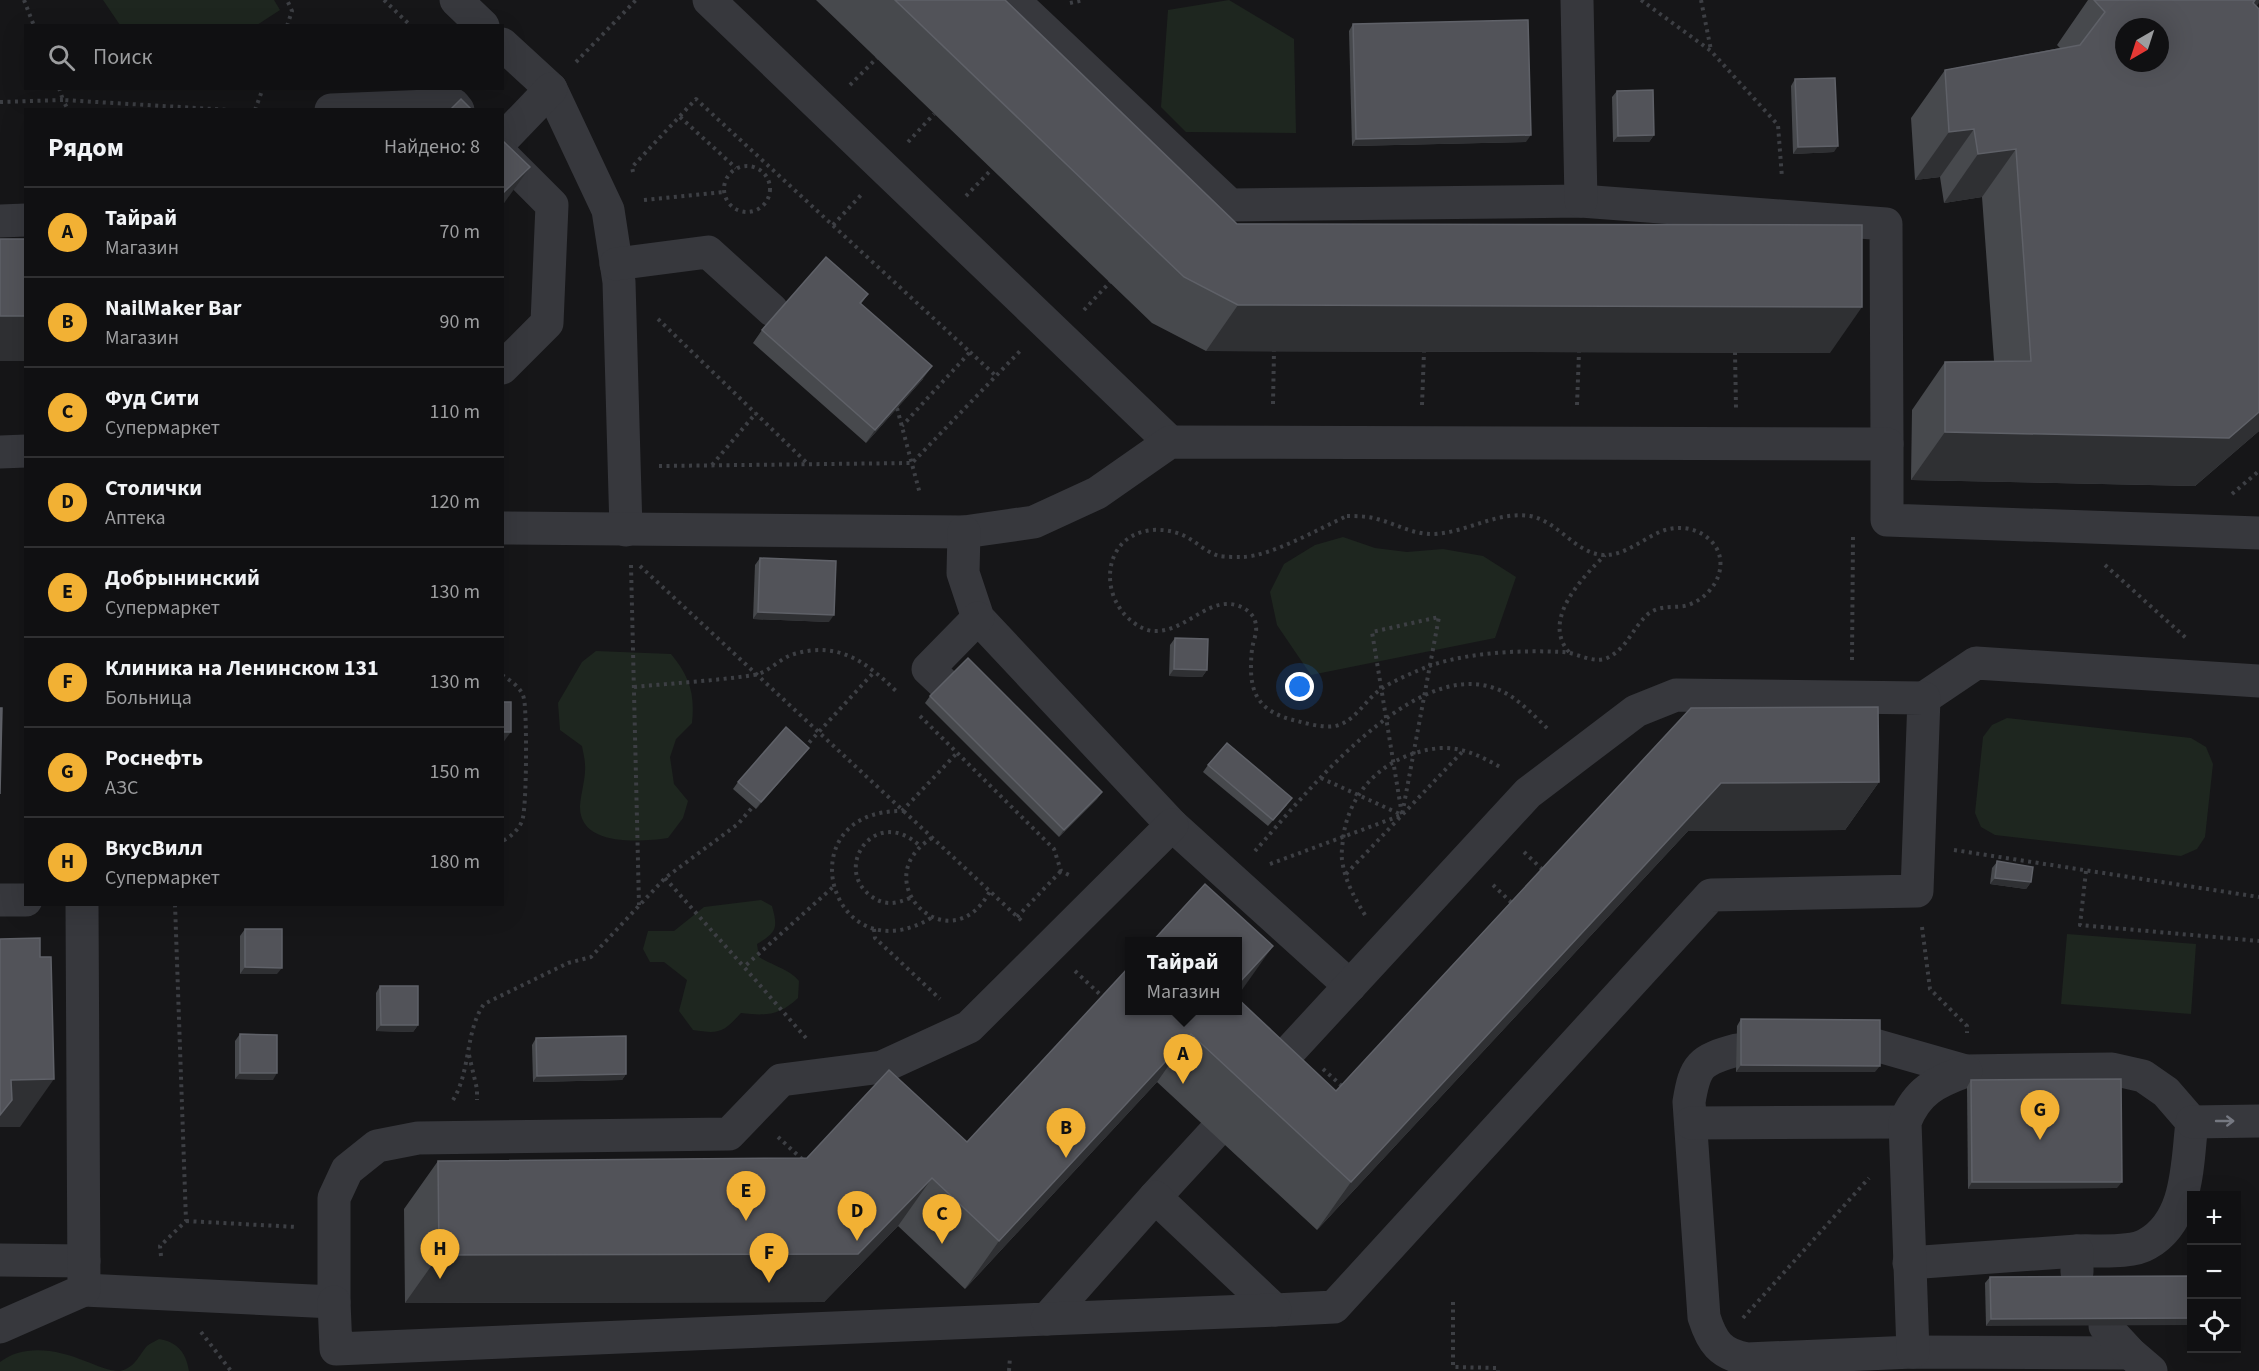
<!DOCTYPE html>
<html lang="ru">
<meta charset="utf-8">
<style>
:root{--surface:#101012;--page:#1e1e20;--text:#f1f3f6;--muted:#9c9d9f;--line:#303032;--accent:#f2b134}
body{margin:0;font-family:"Source Sans 3",sans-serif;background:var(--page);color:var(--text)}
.controls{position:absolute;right:18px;bottom:18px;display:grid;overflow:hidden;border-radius:0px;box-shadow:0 6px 24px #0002}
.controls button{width:54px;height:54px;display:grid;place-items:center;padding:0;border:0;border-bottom:2px solid var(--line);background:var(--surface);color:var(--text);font:30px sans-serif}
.compass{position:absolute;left:2115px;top:18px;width:54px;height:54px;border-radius:50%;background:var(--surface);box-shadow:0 6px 24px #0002;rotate:219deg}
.you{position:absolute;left:1300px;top:687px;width:21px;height:21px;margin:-15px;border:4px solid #fff;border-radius:50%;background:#1a73e8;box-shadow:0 0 0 9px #1a73e833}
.badge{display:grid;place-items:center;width:39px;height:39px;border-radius:50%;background:var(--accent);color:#111;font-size:20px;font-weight:700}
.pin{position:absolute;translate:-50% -50px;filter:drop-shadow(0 2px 3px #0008)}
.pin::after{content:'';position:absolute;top:32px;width:21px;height:18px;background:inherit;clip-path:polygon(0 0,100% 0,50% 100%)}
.popup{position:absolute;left:1125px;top:937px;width:117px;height:78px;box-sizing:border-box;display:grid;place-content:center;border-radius:0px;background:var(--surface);filter:drop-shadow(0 2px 4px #0005);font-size:20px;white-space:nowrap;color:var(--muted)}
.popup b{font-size:22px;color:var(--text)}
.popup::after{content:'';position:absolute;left:50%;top:100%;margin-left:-12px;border:12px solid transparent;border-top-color:var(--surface)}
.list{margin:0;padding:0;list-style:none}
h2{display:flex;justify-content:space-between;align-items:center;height:78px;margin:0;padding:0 24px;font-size:26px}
h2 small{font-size:20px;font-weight:400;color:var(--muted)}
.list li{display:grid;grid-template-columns:39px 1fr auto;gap:18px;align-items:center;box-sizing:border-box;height:90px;padding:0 24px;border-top:2px solid var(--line)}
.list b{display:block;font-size:22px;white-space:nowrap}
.list p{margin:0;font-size:20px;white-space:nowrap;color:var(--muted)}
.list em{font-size:20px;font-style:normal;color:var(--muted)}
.icon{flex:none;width:33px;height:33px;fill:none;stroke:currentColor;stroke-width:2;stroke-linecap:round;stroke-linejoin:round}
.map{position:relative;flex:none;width:2259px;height:1371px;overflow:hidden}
.search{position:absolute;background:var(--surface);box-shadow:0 6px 24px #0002;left:24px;top:24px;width:480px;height:66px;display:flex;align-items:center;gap:15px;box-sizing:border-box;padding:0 21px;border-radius:0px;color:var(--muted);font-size:22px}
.panel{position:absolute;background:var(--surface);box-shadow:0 6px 24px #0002;left:24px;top:108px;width:480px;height:798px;border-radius:0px}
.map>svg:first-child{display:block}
.green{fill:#1e261f}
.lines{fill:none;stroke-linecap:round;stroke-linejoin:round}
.path{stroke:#3d3f44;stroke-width:4;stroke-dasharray:3 4.5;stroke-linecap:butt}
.minor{stroke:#37383d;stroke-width:33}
.wall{fill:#47494d}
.shaded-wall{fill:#2f3033}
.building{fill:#525359;stroke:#5f6168;stroke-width:1.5;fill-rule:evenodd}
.oneway{stroke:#757881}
</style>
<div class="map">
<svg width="2259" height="1371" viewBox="0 0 2259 1371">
<rect width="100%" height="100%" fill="#161618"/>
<g class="green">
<polygon points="103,0 274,0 280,10 257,25 120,25"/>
<polygon points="1229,0 1294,39 1296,133 1186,132 1161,107 1168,10"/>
<polygon points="1343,537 1375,548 1407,552 1443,549 1483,556 1516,577 1495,638 1311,675 1277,625 1270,592 1284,564 1315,545"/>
<path d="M596,651L671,654C690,677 695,694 692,723L676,739L670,757L674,784L688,801L683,818L668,838C641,842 579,847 580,806C581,792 586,778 585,765C585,759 583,752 582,746L560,730L558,703L582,662Z"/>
<polygon points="2007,718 2191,738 2206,747 2213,764 2205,837 2197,849 2181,856 1995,835 1981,827 1975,813 1983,737 1992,725"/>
<path d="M761,900L772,906C778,928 777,932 757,944L759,957C773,966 789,969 799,981L798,998C779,1016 765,1016 741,1013C723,1033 719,1034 693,1030L679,1011L687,980L664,962H650L643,949L648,931H674L704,907Z"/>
<polygon points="2067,934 2196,944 2191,1014 2061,1004"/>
<path d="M159,1339C178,1342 186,1353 189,1371H0V1362C24,1343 59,1350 85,1361C96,1365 108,1371 120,1371C135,1368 139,1355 147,1346C150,1343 156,1341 159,1339Z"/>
</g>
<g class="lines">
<g class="path">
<polyline points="24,0 34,26"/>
<polyline points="384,0 411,26"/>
<polyline points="1641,0 1711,51 1778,125 1782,178"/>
<polyline points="1701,0 1711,50"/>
<polyline points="1070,3 1084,0"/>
<polyline points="287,26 292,11 287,0"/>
<polyline points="576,62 636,0"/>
<polyline points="850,85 877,58"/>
<polyline points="59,88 63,100 230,110"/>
<polyline points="0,102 63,100 68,110"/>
<polyline points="255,110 263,88"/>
<polyline points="680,117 736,168"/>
<polyline points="908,142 934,114"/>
<circle cx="747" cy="189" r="23"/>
<polyline points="633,172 632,167 696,99 970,352 902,426"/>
<polyline points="966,196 992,169"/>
<polyline points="644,200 724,192"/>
<polyline points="833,225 861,195"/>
<polyline points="1084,310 1110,282"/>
<polyline points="658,319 808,464"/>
<polyline points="970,352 996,376"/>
<polyline points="1735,352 1736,408"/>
<polyline points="1273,404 1274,351"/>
<polyline points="1422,405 1424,352"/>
<polyline points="1577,405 1579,352"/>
<polyline points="897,408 920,494"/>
<polyline points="712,465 756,413"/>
<polyline points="659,466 912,463 1021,350"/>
<polyline points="2232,494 2259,471"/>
<path d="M1347,516C1357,516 1367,516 1377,519C1397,524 1413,535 1435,534C1467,532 1498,511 1530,516C1558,521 1575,553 1603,555C1626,556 1644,537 1665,530C1685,524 1707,531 1717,549C1729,573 1708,601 1684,606C1671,608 1660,605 1648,614C1633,627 1627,649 1607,658C1593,664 1578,653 1563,652C1520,650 1470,652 1429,666C1414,672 1395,680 1381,689C1365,700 1355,722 1335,726C1323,728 1309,724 1297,721C1254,711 1248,689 1252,649C1253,642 1257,633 1256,627C1256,613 1242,605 1230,604C1204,602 1182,633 1153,631C1140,630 1124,617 1118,605C1109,591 1107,570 1115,554C1127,530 1156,525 1180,534C1194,539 1205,552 1219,556C1225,557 1235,557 1242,557C1272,556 1318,529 1347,516Z"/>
<polyline points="631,565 639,905"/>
<polyline points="2105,565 2186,638"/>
<polyline points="640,566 1024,923"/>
<path d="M1569,652C1541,620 1582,578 1605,555"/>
<polyline points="1852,660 1853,536"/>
<path d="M502,675C511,681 522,688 524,699C527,712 527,810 522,821C519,829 510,838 502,841"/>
<path d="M634,687C674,683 714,681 754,675C768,673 780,658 794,654C839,641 866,662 896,691"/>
<polyline points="920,716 1054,849 1061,871 1069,875"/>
<polyline points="804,748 875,671"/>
<path d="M932,838C863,880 950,966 990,891"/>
<polyline points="1954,850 2259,897"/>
<path d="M1255,851C1303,797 1409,662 1491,687C1515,694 1531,713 1549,730"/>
<polyline points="1524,852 1545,872"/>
<polyline points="1270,864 1402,815 1439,617 1372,632 1402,815 1321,778"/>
<polyline points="2086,871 2080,925 2259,941"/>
<polyline points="1346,874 1463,751"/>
<polyline points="665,878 744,967"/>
<polyline points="1493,885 1514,905"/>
<path d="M910,898C896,904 884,906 871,896C832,868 875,804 920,846"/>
<path d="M1365,915C1354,897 1345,881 1342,860C1341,851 1343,841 1344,832C1353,784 1392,752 1441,748C1464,747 1484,758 1502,768"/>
<polyline points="1017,917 1061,871"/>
<path d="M931,918C830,978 784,810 902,811L957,753"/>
<polyline points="1922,927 1930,989 1967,1026 1967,1033"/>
<polyline points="874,929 875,938 940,999"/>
<polyline points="1075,971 1105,999"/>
<polyline points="806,1038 744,967 833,887"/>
<polyline points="469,1055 477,1089 477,1100"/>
<polyline points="1323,1069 1344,1088"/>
<path d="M453,1100C471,1071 465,1031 484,1004L568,963L591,957L665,878L738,824L756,803"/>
<polyline points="778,1137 803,1160"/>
<polyline points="186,1221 297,1227"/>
<polyline points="161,1256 160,1246 186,1221 175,904"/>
<polyline points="1453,1302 1453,1367 1498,1368 1498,1371"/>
<polyline points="1743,1318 1869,1178"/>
<polyline points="201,1332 231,1371"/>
<polyline points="1009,1371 1010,1357"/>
</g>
<g class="minor">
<polyline points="456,0 483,26"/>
<polyline points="709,0 1170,442"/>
<polyline points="1013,0 1230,205 1581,201 1886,224 1887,444"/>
<polyline points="1577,0 1581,201"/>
<polyline points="502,44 551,89 608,210 619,282 626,530"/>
<polyline points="331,110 454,105 458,110"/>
<polyline points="502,140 551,89"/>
<polyline points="502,155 552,205 547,323 502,368"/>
<polyline points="0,221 26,220"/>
<polyline points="616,264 708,252 772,310"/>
<polyline points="0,452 26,451"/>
<polyline points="502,528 964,532 1034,522 1097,493 1170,442 1887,444 1887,520 2259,533"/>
<polyline points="964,532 963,573 978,618 1172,825 1350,986"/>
<polyline points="944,684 928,669 978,618"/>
<polyline points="1924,698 1976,663 2259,681"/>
<polyline points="0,900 26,900"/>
<path d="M1875,1045L1966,1071L2112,1069L2143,1076L2166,1092L2192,1122C2187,1163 2189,1221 2147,1244C2131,1254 2096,1250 2077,1251"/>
<path d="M1737,1050C1700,1060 1695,1065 1689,1102L1704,1317C1712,1342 1720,1354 1747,1359L1913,1352L2130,1353"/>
<polyline points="2192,1122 2259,1121"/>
<polyline points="1691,1123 1905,1122"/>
<polyline points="1155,1197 1213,1134"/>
<polyline points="0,1260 84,1261"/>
<polyline points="1909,1263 2077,1251 2077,1272"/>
<polyline points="84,1290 334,1302 334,1198 347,1170 377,1146 418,1138 729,1134 781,1080 882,1067 969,1027 1172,825"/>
<polyline points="334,1302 336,1349 1047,1319 1155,1197 1275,1310 1334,1307 1711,895 1917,891 1924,698 1676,695 1636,711 1528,793 1262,1081"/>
<polyline points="1047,1319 1275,1310"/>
<polyline points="2105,1326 2130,1353 2151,1371"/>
<polyline points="0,1327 84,1290 82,904"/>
<path d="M1913,1352L1905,1122C1917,1091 1936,1082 1966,1071"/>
</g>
</g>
<g class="wall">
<polygon points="816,0 1005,0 1237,224 1830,353 1206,351 1152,323"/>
<polygon points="2088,0 2259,0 2256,6 2259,9 2259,431 2195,486 1911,480 1912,410 1945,362 1994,361 1982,197 1944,203 1940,177 1915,180 1911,118 1945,70 2060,48 2057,45"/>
<polygon points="1353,24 1526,142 1352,146 1349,31"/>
<polygon points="1795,79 1834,152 1793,154 1791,86"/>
<polygon points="1617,91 1654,135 1649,142 1613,142 1612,97"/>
<polygon points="868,294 861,304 923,379 866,443 753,343 762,330"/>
<polygon points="760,558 829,622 753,619 755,565"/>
<polygon points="1175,638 1207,670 1202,677 1169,676 1170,645"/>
<polygon points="930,696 1102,792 1097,799 1059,837 925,703"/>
<polygon points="1691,708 1879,782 1845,830 1688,831 1317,1230 1157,1082 965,1289 898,1226 824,1302 405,1303 404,1209 438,1161 807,1158 967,1142 1237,1011 1336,1091"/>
<polygon points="809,748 804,754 756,809 733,789 738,782"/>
<polygon points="1208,765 1287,805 1268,826 1203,772"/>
<polygon points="1997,862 2031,882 2026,889 1990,884 1992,868"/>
<polygon points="245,929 277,974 240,974 240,936"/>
<polygon points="380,986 418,1025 413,1032 376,1031 376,993"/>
<polygon points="1741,1019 1875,1072 1736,1072 1737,1026"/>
<polygon points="240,1034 273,1080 235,1079 235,1041"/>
<polygon points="536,1038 626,1074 622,1080 533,1082 532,1045"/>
<polygon points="1971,1080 2117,1188 1968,1189 1967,1087"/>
<polygon points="2192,1276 1986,1326 1985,1283 1990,1277"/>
</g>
<g class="shaded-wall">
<polygon points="2255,0 2259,0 2259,3 2219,51"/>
<polygon points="1974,129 1940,177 1915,180 1949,132"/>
<polygon points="1531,135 1526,142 1352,146 1356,139"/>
<polygon points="1654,135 1649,142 1613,142 1618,136"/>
<polygon points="1838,146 1834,152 1793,154 1798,147"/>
<polygon points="2016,149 1982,197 1944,203 1978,154"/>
<polygon points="530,167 502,206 502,194"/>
<polygon points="1238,305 1862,307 1830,353 1206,351"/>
<rect x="0" y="316" width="26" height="45"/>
<polygon points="932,366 923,379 866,443 875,430"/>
<polygon points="2259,412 2259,431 2195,486 1911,480 1945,432"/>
<polygon points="758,612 834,615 829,622 753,619"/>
<polygon points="1174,669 1207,670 1202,677 1169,676"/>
<polygon points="502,732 511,732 502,744"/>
<polygon points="809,748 804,754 756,809 761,802"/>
<polygon points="1879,782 1845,830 1688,831 1317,1230 1351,1182 1721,783"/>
<polygon points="1102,792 1097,799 1059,837 1064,830"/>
<polygon points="1995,878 2031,882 2026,889 1990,884"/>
<polygon points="1273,946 1239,994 1237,996 1237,985"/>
<polygon points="245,967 282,968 277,974 240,974"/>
<polygon points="381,1025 418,1025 413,1032 376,1031"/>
<polygon points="1191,1034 1157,1082 965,1289 999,1241"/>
<polygon points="1741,1065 1880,1066 1875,1072 1736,1072"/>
<polygon points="240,1073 277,1073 273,1080 235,1079"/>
<polygon points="626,1074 622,1080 533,1082 537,1076"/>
<polygon points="54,1079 20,1127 0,1127 0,1096 11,1080"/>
<polygon points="932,1178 898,1226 824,1302 405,1303 439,1255"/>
<polygon points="1972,1182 2122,1182 2117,1188 1968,1189"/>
<polygon points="2192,1318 2192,1325 1986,1326 1991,1319"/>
</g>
<g class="building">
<polygon points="895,0 1005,0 1237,224 1862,225 1862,307 1238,305 1184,277"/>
<path d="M2094,0H2255L2253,3L2259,9V412L2229,438L1945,432V362L2031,361L2016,149L1978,154L1974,129L1949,132L1945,70L2080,45L2105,12ZM2124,27H2160V63H2124Z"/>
<polygon points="1528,20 1531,135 1356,139 1353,24"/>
<polygon points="1835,78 1838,146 1798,147 1795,79"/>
<polygon points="1653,90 1654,135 1618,136 1617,91"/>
<polygon points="461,99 472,110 450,110"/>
<polygon points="502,140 530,167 502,194"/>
<rect x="0" y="239" width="26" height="77"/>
<polygon points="826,257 868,294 860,303 932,366 875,430 762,330"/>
<polygon points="760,558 836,561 834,615 758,612"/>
<polygon points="1175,638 1208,639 1207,670 1174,669"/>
<polygon points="968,658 1102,792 1064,830 930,696"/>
<rect x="502" y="702" width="9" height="30"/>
<polygon points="1878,707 1879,782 1721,783 1351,1182 1191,1034 999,1241 932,1178 858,1254 439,1255 438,1161 807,1158 889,1070 967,1142 1129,967 1129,1011 1237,1011 1237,998 1336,1091 1691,708"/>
<polygon points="0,708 2,708 0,794"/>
<polygon points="786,727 809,748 761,802 738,782"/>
<polygon points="1227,743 1292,798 1273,820 1208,765"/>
<polygon points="1997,861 2033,867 2031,882 1995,878"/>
<polygon points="1205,884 1273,946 1237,985 1237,942 1152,942"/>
<polygon points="245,929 282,929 282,968 245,967"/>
<polygon points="40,938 40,957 51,957 54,1079 11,1080 12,1100 0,1115 0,939"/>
<polygon points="380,986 418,986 418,1025 381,1025"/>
<polygon points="1741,1019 1880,1020 1880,1066 1741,1065"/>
<polygon points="240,1034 277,1035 277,1073 240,1073"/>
<polygon points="626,1036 626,1074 537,1076 536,1038"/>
<polygon points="2121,1079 2122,1182 1972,1182 1971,1080"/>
<polygon points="2192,1276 2192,1318 1991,1319 1990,1277"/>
</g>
<defs><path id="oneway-shaft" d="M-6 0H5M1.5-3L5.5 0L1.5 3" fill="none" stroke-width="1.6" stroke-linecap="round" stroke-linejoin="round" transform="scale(1.5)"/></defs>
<use class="oneway" href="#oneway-shaft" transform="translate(2225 1121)"/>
</svg>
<div class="controls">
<button>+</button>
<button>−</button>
<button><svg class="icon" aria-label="locate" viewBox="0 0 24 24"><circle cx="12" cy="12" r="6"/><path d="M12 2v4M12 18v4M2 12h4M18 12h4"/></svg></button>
</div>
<svg class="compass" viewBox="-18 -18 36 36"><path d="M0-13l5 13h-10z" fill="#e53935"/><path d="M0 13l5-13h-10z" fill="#9c9d9f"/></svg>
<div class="you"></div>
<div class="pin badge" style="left:1183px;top:1084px">A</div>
<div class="popup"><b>Тайрай</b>Магазин</div>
<div class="pin badge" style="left:1066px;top:1158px">B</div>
<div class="pin badge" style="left:942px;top:1244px">C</div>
<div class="pin badge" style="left:857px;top:1241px">D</div>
<div class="pin badge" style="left:746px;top:1221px">E</div>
<div class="pin badge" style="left:769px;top:1283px">F</div>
<div class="pin badge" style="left:2040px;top:1140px">G</div>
<div class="pin badge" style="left:440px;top:1279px">H</div>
<div class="search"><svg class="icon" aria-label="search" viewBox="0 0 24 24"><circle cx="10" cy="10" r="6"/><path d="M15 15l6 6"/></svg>Поиск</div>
<section class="panel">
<h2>Рядом<small>Найдено: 8</small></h2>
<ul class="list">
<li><span class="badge">A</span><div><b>Тайрай</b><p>Магазин</p></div><em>70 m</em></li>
<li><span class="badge">B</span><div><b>NailMaker Bar</b><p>Магазин</p></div><em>90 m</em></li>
<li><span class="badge">C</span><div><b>Фуд Сити</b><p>Супермаркет</p></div><em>110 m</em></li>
<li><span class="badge">D</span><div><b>Столички</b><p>Аптека</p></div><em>120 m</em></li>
<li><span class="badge">E</span><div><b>Добрынинский</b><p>Супермаркет</p></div><em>130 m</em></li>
<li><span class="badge">F</span><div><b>Клиника на Ленинском 131</b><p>Больница</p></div><em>130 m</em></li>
<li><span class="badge">G</span><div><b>Роснефть</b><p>АЗС</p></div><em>150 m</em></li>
<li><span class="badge">H</span><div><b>ВкусВилл</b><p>Супермаркет</p></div><em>180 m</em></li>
</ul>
</section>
</div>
